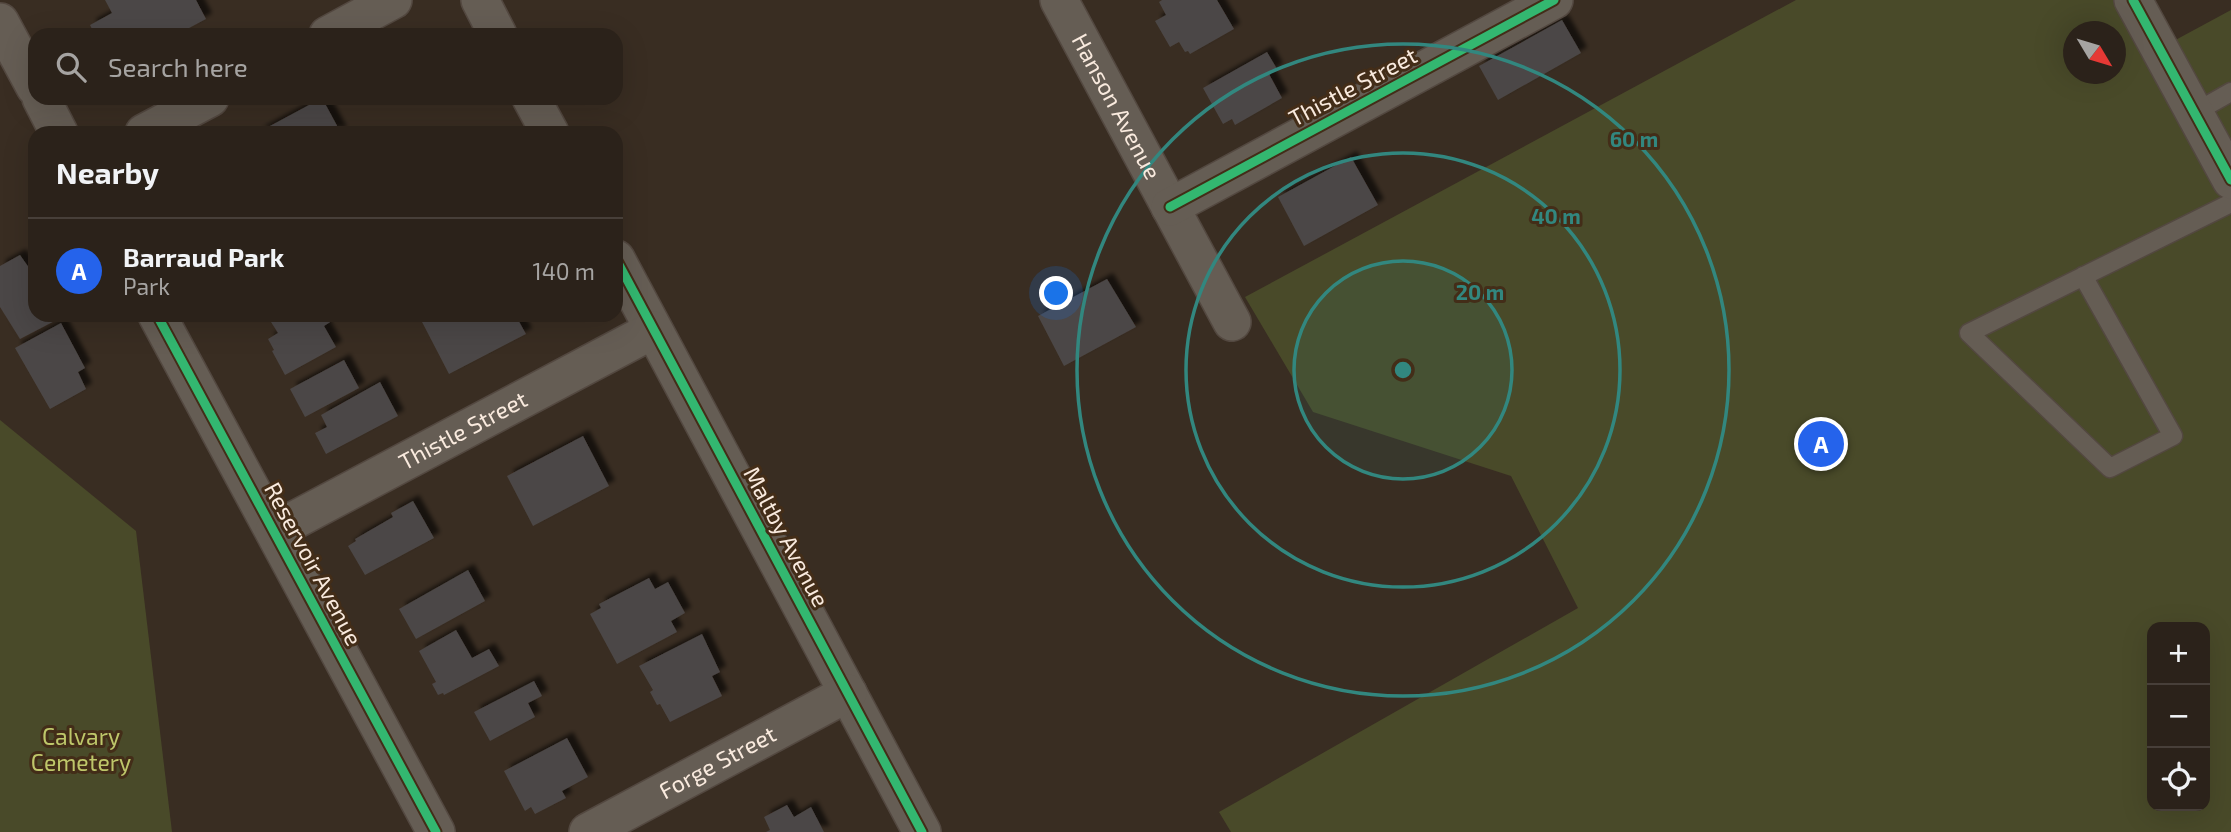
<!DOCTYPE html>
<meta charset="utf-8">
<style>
:root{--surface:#2b221a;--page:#332a23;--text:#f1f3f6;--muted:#a6a4a2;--line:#473f39;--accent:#2563eb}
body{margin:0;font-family:"Exo 2",sans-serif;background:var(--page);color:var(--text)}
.controls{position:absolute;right:21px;bottom:21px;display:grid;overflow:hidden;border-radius:14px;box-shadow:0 7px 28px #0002}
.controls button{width:63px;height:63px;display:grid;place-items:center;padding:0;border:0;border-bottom:2px solid var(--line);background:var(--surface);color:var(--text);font:35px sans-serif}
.compass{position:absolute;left:2063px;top:21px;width:63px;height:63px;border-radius:50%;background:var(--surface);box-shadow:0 7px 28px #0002;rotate:128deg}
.you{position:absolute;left:1057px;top:294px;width:24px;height:24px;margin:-18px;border:5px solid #fff;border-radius:50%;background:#1a73e8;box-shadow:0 0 0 10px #1a73e833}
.badge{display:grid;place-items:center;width:46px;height:46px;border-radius:50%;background:var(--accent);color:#fff;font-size:23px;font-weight:700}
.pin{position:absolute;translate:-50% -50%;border:4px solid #fff;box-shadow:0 2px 7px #0006}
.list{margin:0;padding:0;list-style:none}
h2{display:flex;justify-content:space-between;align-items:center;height:91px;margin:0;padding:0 28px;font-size:30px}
h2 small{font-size:23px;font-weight:400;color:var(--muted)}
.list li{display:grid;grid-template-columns:46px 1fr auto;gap:21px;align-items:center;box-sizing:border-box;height:105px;padding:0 28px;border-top:2px solid var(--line)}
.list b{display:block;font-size:26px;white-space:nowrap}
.list p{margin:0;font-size:23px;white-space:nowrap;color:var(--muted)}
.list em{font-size:23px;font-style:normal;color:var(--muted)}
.icon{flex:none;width:38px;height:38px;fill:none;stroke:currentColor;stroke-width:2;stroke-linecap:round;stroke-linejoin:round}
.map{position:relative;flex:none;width:2231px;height:832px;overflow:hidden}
.search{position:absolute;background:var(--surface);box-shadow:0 7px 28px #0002;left:28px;top:28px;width:595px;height:77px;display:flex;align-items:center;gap:18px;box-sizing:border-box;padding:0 24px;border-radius:21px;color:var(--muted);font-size:26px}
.panel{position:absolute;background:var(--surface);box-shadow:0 7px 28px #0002;left:28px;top:126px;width:595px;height:196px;border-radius:21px}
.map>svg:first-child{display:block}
.green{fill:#494a29;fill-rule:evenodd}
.building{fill:#4c4746;filter:url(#shadow)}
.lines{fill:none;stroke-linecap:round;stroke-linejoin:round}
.lane-casing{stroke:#534840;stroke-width:21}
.street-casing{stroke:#534840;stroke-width:40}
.lane{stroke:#655d54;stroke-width:18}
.street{stroke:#655d54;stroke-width:37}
.cycleway-casing{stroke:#432d18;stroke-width:13}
.cycleway{stroke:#33b770;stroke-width:9}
.ring{fill:none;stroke:#32877f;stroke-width:3.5}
.labels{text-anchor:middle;stroke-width:6;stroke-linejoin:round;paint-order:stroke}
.street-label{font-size:23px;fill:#f9eade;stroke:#432d18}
.park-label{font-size:23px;fill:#bec76a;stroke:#432d18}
.centre{fill:#32877f;stroke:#432d18;stroke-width:3.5}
.ring-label{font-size:21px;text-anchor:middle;font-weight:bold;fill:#32877f;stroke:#432d18;stroke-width:6;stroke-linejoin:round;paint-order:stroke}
</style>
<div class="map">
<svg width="2231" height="832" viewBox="0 0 2231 832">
<defs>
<filter id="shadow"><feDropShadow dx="6" dy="-6" stdDeviation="2" flood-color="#0009"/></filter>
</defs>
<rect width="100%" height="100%" fill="#392d22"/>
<g class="green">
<path d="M1796,0H2113L2144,57L2231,10V832H1231L1219,812L1578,608L1511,476L1313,412L1245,297ZM2074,32H2116V74H2074ZM2152,627H2205V806H2152Z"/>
<polygon points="0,420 136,531 172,832 0,832"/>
</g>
<g class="building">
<polygon points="105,0 196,0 206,19 176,35 95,35 90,25 112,13"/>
<polygon points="1162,0 1217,0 1234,29 1190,54 1188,51 1185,52 1179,42 1170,47 1155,21 1166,15 1159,2"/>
<polygon points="1562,20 1581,53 1498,100 1479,66"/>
<polygon points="1267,52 1277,69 1269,74 1282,98 1235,125 1232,119 1223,124 1203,88"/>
<polygon points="322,98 341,133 257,133"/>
<polygon points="1351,157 1378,205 1304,246 1278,197"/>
<polygon points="20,255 32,272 35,271 35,315 66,315 20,339 0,307 0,266"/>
<polygon points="1107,279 1136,327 1064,366 1038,316"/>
<polygon points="284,315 337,315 338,317 324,326 336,347 285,375 272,351 274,350 268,339 278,333 271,322"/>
<polygon points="431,315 522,315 517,318 526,334 449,374 421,320"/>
<polygon points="61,323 85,368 78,372 86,389 50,409 15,348"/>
<polygon points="344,360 359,388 305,417 290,389"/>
<polygon points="380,382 398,416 326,454 315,433 327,427 321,415"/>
<polygon points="583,436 609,486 533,526 507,476"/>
<polygon points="413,501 434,538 365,575 348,546 356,541 355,539 393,517 391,513"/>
<polygon points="468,570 485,601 416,639 399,609"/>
<polygon points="649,578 655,589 668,582 685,613 671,621 677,632 617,664 590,614 601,608 599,604"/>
<polygon points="456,630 472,658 489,649 499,666 444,695 443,693 438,695 432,684 436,682 419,651"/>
<polygon points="702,634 720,672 712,676 722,696 670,722 660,704 657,705 650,692 653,690 639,666"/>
<polygon points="534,681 542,696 528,703 535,717 490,741 474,712"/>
<polygon points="567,738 588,777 562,791 566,798 535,814 531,807 525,811 504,771"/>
<polygon points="787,805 794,817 811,807 824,832 766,832 770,830 764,817"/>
</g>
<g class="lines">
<defs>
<g id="lane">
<polyline points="2194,113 2231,92"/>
<polyline points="2083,276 2173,436 2110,468 1969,333 2231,203"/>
</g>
<g id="street">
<polyline points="480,0 498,35"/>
<path id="s1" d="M1059,0L1232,322"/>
<polyline points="2133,0 2231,180"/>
<polyline points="0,22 35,87"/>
<polyline points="328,35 393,0"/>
<polyline points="41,98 59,133"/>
<polyline points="531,98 550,133"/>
<polyline points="144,133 210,98"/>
<polyline points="1170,207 1554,0"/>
<polyline points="616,259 922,832"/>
<polyline points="157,315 436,832"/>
<path id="s2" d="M274,531L653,330"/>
<path id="s3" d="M588,832L848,693"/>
</g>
</defs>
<use href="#lane" class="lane-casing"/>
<use href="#street" class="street-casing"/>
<use href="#lane" class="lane"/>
<use href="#street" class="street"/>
<defs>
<g id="cycleway">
<polyline points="2133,0 2231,180"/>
<polyline points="1170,207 1554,0"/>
<polyline points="616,259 922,832"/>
<polyline points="157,315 436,832"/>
</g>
</defs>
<use href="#cycleway" class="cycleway-casing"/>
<use href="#cycleway" class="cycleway"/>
</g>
<circle cx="1403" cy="370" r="109" fill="#32877f" fill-opacity=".12"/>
<g class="ring">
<circle cx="1403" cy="370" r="109"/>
<circle cx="1403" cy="370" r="217"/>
<circle cx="1403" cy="370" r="326"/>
</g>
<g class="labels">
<g class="street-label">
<text transform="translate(1353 87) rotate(-28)" y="8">Thistle Street</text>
<text dy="8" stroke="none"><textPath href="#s1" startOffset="121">Hanson Avenue</textPath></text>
<text dy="8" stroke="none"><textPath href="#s2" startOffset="214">Thistle Street</textPath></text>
<text transform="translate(786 537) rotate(62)" y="8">Maltby Avenue</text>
<text transform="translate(313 564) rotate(62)" y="8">Reservoir Avenue</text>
<text dy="8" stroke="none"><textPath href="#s3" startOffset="147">Forge Street</textPath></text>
</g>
<g class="park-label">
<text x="81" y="745">Calvary<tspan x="81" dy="26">Cemetery</tspan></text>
</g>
</g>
<circle cx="1403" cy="370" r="10" class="centre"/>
<g class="ring-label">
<text x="1634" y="147">60 m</text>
<text x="1556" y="224">40 m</text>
<text x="1480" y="300">20 m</text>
</g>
</svg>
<div class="controls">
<button>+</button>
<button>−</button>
<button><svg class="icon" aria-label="locate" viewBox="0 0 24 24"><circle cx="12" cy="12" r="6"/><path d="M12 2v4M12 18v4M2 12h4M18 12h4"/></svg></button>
</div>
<svg class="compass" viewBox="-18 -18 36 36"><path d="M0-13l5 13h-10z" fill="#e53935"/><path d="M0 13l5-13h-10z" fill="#a6a4a2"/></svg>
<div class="you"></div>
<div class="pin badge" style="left:1821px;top:444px">A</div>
<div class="search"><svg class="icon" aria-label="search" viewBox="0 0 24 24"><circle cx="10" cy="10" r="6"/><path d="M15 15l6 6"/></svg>Search here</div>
<section class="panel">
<h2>Nearby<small></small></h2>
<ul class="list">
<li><span class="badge">A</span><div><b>Barraud Park</b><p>Park</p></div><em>140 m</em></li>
</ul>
</section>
</div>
